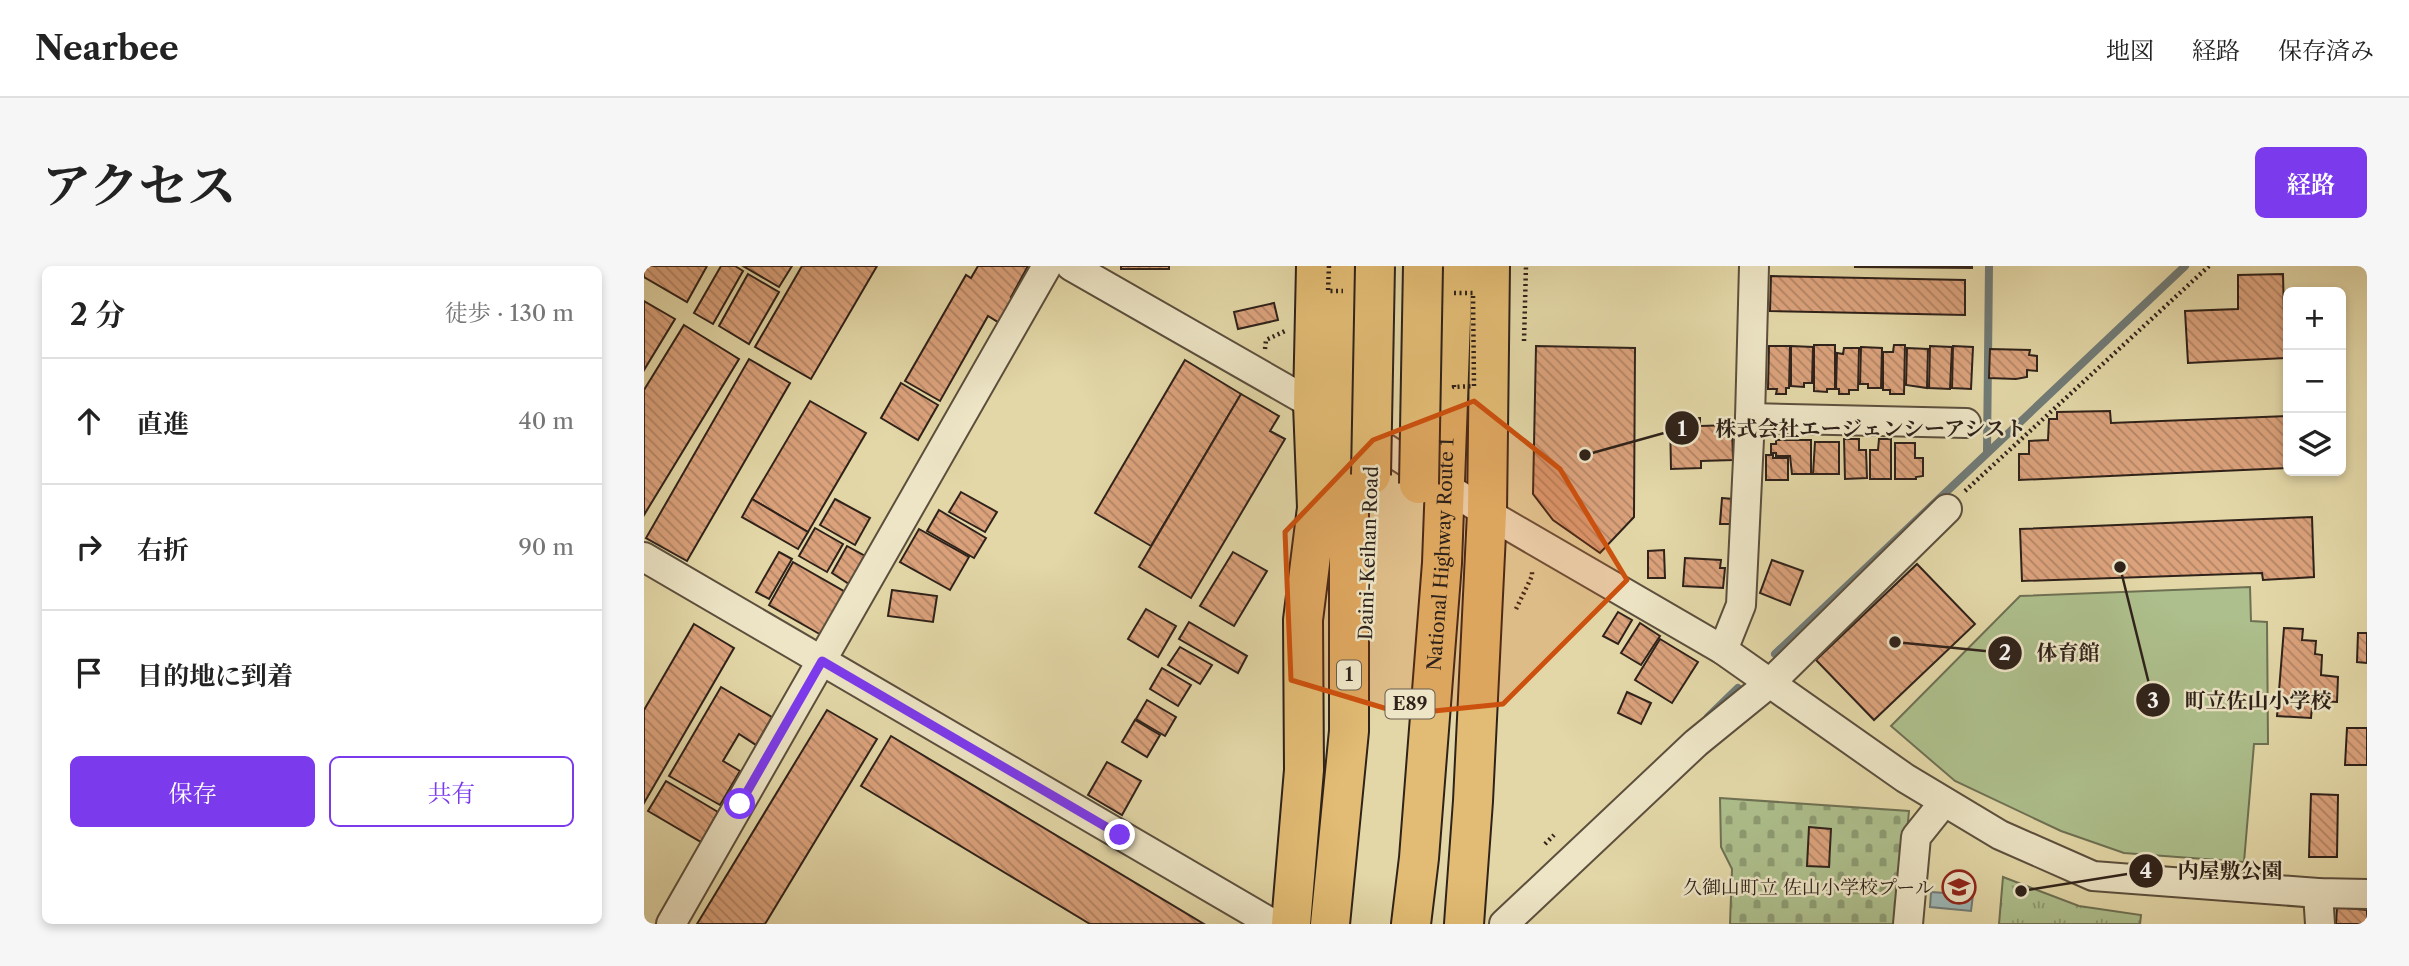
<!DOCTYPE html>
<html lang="ja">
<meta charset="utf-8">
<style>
:root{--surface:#fff;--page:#f6f6f6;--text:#222;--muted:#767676;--line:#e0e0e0;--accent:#7c3aed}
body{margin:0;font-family:"Libre Caslon Text","Noto Serif JP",serif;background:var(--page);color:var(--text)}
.controls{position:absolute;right:21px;top:21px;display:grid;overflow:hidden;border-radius:10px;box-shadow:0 4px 10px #0003}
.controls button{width:63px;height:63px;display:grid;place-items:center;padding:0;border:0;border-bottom:2px solid var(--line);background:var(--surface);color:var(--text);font:35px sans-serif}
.stop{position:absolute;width:21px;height:21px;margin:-16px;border:5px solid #7c3aed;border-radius:50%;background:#fff}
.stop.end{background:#7c3aed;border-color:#fff;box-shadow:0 2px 7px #0008}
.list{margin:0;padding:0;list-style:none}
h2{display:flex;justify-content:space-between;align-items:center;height:91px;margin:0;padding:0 28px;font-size:30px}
h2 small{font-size:23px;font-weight:400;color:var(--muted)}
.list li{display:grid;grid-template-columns:46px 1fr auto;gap:21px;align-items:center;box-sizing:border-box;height:126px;padding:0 28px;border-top:2px solid var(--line)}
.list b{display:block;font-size:26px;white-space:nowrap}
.list em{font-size:23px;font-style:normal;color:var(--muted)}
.actions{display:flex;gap:14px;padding:21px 28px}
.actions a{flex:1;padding:16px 0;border:2px solid var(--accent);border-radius:10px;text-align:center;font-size:24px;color:var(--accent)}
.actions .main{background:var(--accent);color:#fff}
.icon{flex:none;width:38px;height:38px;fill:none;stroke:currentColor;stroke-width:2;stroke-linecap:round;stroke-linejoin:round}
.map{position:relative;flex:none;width:1723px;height:658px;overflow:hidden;border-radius:10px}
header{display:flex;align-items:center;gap:42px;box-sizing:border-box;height:98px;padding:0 35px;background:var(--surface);border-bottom:2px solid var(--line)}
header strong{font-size:33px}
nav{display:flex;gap:38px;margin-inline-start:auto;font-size:24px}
.intro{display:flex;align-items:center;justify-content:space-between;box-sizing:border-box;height:168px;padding:0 42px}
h1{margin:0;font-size:49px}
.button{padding:18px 32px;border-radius:10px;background:var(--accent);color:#fff;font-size:24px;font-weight:700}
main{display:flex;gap:42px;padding:0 42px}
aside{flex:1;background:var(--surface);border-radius:10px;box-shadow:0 4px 10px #0003}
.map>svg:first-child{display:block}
.grass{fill:url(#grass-tufts);stroke:#6e7053;stroke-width:2}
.cemetery{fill:url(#cemetery-stones);stroke:#6e7053;stroke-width:2}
.pitch{fill:#adbf8c;stroke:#6e7053;stroke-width:2}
.water{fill:#9cb6b5;stroke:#707b77;stroke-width:2}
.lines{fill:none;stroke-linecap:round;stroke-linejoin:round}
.stream{stroke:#707b77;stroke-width:8}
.building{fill:url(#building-back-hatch);stroke:#2f221a;stroke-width:2}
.minor-casing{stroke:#5c4f3d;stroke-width:32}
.highway-casing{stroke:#2f221a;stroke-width:42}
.path{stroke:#2f221a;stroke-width:4.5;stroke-dasharray:2 3.5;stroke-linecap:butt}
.minor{stroke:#ede5c6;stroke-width:28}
.highway{stroke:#e2bc74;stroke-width:38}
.highway-bridge-casing{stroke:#2f221a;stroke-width:42;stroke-linecap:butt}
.path-bridge{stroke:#2f221a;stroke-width:4.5;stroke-dasharray:2 3.5;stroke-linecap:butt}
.highway-bridge{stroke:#e2bc74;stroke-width:38}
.route{stroke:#7c3aed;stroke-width:9}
.marked{fill:#cc510e;fill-opacity:0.2;stroke:#cc510e;stroke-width:5;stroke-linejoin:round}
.labels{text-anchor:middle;stroke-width:5;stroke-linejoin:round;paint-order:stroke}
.shield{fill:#ede5c6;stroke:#685c4e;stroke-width:2}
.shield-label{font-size:18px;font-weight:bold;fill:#2f221a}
.street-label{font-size:19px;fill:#2f221a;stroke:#ede5c6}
.poi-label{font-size:19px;fill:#2f221a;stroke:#ede5c6;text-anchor:end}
.leader{fill:none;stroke:#2f221a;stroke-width:2.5}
.callout-dot{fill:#2f221a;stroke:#ede5c6;stroke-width:2.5}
.mark-label{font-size:21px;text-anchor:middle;font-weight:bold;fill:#fff}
.callout-label{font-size:21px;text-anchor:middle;font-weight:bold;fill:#2f221a;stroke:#ede5c6;stroke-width:5;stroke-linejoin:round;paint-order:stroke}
</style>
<header>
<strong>Nearbee</strong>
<nav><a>地図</a><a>経路</a><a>保存済み</a></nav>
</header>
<div class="intro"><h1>アクセス</h1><a class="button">経路</a></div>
<main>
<aside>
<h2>2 分<small>徒歩 · 130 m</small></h2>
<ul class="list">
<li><svg class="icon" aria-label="ahead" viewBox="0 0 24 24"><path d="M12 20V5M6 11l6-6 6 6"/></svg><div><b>直進</b></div><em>40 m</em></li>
<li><svg class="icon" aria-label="right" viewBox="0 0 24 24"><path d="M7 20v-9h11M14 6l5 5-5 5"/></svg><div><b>右折</b></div><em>90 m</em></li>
<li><svg class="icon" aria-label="arrive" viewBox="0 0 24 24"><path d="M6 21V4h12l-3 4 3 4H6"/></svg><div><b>目的地に到着</b></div></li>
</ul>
<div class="actions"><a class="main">保存</a><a>共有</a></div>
</aside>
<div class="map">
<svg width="1723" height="658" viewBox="0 0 1723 658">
<defs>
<pattern id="grass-tufts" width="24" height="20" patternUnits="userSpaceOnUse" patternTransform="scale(1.75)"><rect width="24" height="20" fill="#adbf8c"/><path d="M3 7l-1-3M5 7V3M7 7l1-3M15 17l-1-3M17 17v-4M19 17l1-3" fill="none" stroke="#8d9b72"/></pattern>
<pattern id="cemetery-stones" width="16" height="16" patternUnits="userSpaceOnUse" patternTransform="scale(1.75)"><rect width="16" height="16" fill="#adbf8c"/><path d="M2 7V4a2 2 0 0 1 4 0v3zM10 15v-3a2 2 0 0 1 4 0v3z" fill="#8d9b72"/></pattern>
<pattern id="building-back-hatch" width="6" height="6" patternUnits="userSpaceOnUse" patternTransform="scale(1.75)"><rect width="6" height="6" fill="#dba27c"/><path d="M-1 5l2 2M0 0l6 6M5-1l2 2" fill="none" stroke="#b28465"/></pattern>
</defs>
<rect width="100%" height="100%" fill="#e3d7a7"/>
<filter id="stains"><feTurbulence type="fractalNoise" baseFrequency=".00286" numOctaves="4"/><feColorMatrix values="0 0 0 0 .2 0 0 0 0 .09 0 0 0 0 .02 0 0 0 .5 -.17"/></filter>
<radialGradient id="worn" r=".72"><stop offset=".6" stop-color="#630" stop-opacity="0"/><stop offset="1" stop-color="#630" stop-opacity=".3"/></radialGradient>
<polygon class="grass" points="1359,611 1435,640 1497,649 1496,658 1355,658"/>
<polygon class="cemetery" points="1076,532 1265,545 1254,658 1086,658 1088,603 1077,581"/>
<polygon class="pitch" points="1606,321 1607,355 1623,356 1624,478 1610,478 1600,596 1480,587 1417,565 1311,515 1247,460 1376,330"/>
<polygon class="water" points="1287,626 1329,629 1327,645 1286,641"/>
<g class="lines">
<g class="stream">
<polyline points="1343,185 1345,0"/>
<polyline points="1131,388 1541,0"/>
<polyline points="1064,451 1094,422"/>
</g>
</g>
<g class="building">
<polygon points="0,0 63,0 43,36 0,11"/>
<polygon points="77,0 91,0 99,5 69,58 50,47"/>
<polygon points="99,0 148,0 135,21"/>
<polygon points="158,0 233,0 167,113 111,81"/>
<polygon points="334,0 384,0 367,31 376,36 362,61 344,50 296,135 261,115 322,9 327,12"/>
<rect x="477" y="0" width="48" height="3"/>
<polygon points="1211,0 1328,0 1328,2 1211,1"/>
<polygon points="104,8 135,26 105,78 75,60"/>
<polygon points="1639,8 1641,92 1544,97 1541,45 1594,43 1594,9"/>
<polygon points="1127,10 1321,14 1321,49 1126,45"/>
<polygon points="0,35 31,53 0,104"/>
<polygon points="630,37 634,54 594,63 590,46"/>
<polygon points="40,59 95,93 0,249 0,124"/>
<polygon points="1170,79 1191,79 1191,123 1183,123 1183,126 1170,125"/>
<polygon points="1250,79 1261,79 1260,128 1246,128 1246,124 1239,124 1239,86 1249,86"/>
<polygon points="892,80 991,82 990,251 956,287 909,254 889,228"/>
<polygon points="1125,80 1146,80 1145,122 1142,122 1142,128 1132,128 1133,123 1124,123"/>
<polygon points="1147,80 1169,81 1168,117 1160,117 1160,121 1147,120"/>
<polygon points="1286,80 1308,81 1306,123 1285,122"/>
<polygon points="1309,80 1329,81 1327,123 1308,122"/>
<polygon points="1217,81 1238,82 1237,122 1224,122 1224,118 1216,118"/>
<polygon points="1200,82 1215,82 1214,124 1205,124 1205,128 1195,128 1195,123 1192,123 1193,87 1199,88"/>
<polygon points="1263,82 1284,83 1283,122 1262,119"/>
<polygon points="1346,83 1386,84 1385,89 1393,90 1393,105 1383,104 1383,111 1372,113 1345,112"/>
<polygon points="105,93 146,117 43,295 2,272"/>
<polygon points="541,94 597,128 507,280 451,247"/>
<polygon points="257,117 294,139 274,174 237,152"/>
<polygon points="597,128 635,150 626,165 641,173 547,332 495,301"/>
<polygon points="166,135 222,167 164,266 108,233"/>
<polygon points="1466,145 1467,157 1644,150 1644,202 1375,214 1375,188 1385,188 1385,175 1404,174 1405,153 1413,153 1413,146"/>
<polygon points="1056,152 1056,160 1088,159 1089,194 1057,195 1057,202 1027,203 1026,153"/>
<polygon points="1200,173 1215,173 1215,184 1222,184 1223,212 1201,213"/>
<polygon points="1235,173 1247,173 1247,213 1226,213 1226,184 1234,184"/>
<polygon points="1132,174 1167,174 1167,208 1148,208 1146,190 1132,190 1132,187 1127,187 1127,178 1132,178"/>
<polygon points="1171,176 1195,176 1195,208 1169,208"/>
<polygon points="1251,177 1271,177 1271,192 1279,192 1279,210 1272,211 1272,213 1251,213"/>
<polygon points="1122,189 1129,189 1129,192 1144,192 1144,214 1122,214"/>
<polygon points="317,226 353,246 341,266 305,246"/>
<polygon points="1078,232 1089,233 1087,258 1076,258"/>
<polygon points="108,233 164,266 154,283 98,251"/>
<polygon points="191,233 226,252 211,279 176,259"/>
<polygon points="295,244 342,272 330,292 283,265"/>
<polygon points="1668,251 1670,311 1619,314 1618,307 1378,315 1376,263"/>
<polygon points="171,262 199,278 183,306 155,290"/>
<polygon points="275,263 325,291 306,324 256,296"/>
<polygon points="203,280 221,290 205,318 188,307"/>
<polygon points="1020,284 1021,312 1004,312 1004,285"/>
<polygon points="135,286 148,293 125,333 112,326"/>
<polygon points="589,286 623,305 590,360 556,340"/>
<polygon points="1041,292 1077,294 1076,302 1081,302 1079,322 1039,320"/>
<polygon points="1128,294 1159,305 1146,339 1116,327"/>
<polygon points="149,296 203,327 179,370 125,339"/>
<polygon points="1273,298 1331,358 1230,454 1172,394"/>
<polygon points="248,324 293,330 289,356 244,350"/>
<polygon points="502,343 532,360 514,391 484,373"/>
<polygon points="974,346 988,354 974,378 959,370"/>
<polygon points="545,356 603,390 594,407 535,373"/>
<polygon points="996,357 1016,370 997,399 977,387"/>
<polygon points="50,358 90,382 0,537 0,444"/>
<polygon points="1640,362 1659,363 1658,374 1672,375 1671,388 1678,389 1677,409 1694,411 1693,436 1677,435 1676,442 1668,441 1667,452 1633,450"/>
<polygon points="1714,367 1723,367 1723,397 1713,396"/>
<polygon points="1016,373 1054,396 1028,437 991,414"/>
<polygon points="536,381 568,399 556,418 524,399"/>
<polygon points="518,402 547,419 534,440 506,423"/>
<polygon points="77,421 128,451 112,479 95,468 79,495 96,505 76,539 25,510"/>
<polygon points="983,426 1007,437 997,458 974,447"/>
<polygon points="503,434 532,451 521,470 492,453"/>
<polygon points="183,444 233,473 121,658 53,658"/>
<polygon points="491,454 516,469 503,491 478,476"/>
<polygon points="1703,462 1723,462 1723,499 1701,499"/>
<polygon points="247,470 560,658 446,658 217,520"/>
<polygon points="463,496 497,515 478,549 444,529"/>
<polygon points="22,515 74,546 57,576 4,545"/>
<polygon points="1667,528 1694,529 1693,591 1665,591"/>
<polygon points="1165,561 1187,563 1185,601 1163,600"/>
<polygon points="1693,641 1723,644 1723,658 1692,658"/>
</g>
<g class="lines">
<defs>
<g id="minor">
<polyline points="427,0 705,159 843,247 1079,384 1261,512 1356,569 1449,610 1674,627 1723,628"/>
<polyline points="1106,152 1322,157"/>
<polyline points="0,291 629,658"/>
<polyline points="1079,384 1097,339 1106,152 1110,0"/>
<polyline points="1674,627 1676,658"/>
<polyline points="27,658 403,0"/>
<polyline points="860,658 1052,477 1127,416 1303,243"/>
<polyline points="1264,658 1272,571 1300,536"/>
</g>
<g id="highway">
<polyline points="647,658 660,504 659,354 673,242 669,138 672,0"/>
<polyline points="686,658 705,465 705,159 708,0"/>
<path id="s1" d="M767,658L775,592L798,297L809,0"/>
<polyline points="820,658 829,535 843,247 846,0"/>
</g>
</defs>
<use href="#minor" class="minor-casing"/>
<use href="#highway" class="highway-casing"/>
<g class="path">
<polyline points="880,75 882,0"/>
<polyline points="621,83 622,74 641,65"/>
<polyline points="1321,225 1565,0"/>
<polyline points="872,343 888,310 888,303"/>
<polyline points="901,578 910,569"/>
</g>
<use href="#minor" class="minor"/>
<use href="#highway" class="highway"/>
<defs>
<g id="highway-bridge">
<polyline points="727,209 731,0"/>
<polyline points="775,218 779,0"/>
</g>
</defs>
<use href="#highway-bridge" class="highway-bridge-casing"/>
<g class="path-bridge">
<polyline points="685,0 684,25 699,25"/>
<polyline points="810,27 829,27 830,120 810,121 810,119"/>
</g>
<use href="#highway-bridge" class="highway-bridge"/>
</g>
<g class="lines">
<polyline class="route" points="96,538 178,395 476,569"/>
</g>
<path class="marked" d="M830,135L916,203L983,314L859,438L760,448L647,414L641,266L729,174Z"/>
<defs>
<symbol id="school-ring" viewBox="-11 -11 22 22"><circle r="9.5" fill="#ede5c6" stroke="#8f2418" stroke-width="1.5"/><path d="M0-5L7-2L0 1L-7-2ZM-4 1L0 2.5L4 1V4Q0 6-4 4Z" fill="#8f2418"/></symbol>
</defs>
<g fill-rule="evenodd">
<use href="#school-ring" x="1296" y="602" width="38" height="38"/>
</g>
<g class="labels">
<g class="shield">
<rect x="693" y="394.5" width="24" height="29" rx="5"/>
<rect x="741.5" y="423.5" width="49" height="29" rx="5"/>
</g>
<g class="shield-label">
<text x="705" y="415">1</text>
<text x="766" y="444">E89</text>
</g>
<g class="street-label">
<text transform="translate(724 287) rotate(-88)" y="7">Daini-Keihan Road</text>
<text dy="7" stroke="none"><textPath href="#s1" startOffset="371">National Highway Route 1</textPath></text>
</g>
<g class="poi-label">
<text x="1290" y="628">久御山町立 佐山小学校プール</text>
</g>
</g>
<path class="leader" d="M941 189L1038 162M1251 376L1361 387M1476 301L1509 434M1377 625L1502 605"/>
<g class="callout-dot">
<circle cx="941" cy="189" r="7"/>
<circle cx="1251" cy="376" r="7"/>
<circle cx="1476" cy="301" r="7"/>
<circle cx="1377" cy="625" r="7"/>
<circle cx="1038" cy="162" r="18"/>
<circle cx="1361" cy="387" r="18"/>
<circle cx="1509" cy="434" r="18"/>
<circle cx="1502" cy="605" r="18"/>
</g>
<g class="mark-label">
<text x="1038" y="170">1</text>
<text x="1361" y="394">2</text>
<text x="1509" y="442">3</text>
<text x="1502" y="612">4</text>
</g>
<g class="callout-label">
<text x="1227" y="170">株式会社エージェンシーアシスト</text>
<text x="1424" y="394">体育館</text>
<text x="1614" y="442">町立佐山小学校</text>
<text x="1586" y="612">内屋敷公園</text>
</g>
<rect width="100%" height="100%" filter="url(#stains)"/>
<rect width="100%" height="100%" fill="url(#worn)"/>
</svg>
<div class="controls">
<button>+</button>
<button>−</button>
<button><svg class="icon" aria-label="layers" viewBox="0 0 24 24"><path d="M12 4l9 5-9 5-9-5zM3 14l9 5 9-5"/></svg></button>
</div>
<div class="stop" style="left:96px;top:538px"></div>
<div class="stop end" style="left:476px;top:569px"></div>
</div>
</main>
